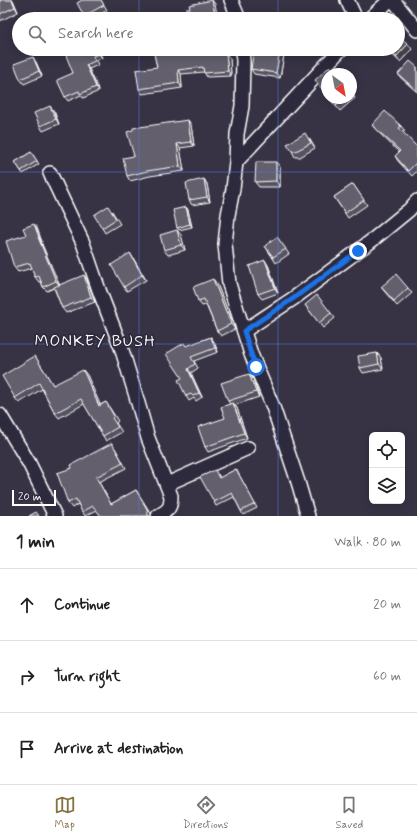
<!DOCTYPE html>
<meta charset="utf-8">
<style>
:root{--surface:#fff;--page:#f2f2f2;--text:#222;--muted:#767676;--line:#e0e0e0;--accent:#857141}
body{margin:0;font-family:Mynerve,sans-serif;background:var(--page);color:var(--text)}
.controls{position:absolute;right:12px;bottom:12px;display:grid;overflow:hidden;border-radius:6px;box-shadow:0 2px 10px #0003}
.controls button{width:36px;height:36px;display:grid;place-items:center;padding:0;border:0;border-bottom:1px solid var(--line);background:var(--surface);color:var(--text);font:20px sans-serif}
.compass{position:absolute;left:321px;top:68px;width:36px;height:36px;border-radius:50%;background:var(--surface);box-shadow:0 2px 10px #0003;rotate:148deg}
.scale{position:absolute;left:12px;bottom:10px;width:44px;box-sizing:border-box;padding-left:4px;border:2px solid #fff;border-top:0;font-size:11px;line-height:14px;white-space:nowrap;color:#fff;-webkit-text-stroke:3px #2f2a3d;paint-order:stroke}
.stop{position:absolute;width:12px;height:12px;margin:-9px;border:3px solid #1a73e8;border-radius:50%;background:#fff}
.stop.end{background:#1a73e8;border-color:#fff;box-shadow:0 1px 4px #0008}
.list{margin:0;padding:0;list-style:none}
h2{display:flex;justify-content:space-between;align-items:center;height:52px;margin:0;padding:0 16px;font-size:17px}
h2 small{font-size:13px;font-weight:400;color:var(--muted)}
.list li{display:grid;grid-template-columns:26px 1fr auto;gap:12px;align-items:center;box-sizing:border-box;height:72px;padding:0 16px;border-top:1px solid var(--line)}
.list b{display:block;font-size:15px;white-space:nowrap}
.list em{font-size:13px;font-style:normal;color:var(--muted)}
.icon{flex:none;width:22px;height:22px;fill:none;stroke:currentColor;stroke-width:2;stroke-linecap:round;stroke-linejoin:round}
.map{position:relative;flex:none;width:417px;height:516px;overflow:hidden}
.search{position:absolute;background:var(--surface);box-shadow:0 2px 10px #0003;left:12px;right:12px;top:12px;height:44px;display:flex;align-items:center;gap:10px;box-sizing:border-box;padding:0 14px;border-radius:22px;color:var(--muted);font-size:15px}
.sheet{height:268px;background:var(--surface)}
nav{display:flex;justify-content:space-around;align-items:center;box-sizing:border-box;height:56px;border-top:1px solid var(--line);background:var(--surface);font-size:11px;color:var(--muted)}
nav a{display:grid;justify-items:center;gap:2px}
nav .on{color:var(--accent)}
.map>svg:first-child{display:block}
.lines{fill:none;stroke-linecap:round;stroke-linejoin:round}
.minor-casing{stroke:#fff;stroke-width:16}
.minor{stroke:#2f2a3d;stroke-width:13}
.wall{fill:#55525e;stroke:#fff}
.shaded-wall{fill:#45424c;stroke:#fff}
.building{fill:#635f6d;stroke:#fff}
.route{stroke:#1a73e8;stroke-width:5}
.grid{fill:none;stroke:#567ae2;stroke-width:1;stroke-opacity:0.55}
.labels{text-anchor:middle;stroke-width:3.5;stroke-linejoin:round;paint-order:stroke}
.neighbourhood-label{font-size:16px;letter-spacing:1px;fill:#fff;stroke:#2f2a3d}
</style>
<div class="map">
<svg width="417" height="516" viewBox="0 0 417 516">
<rect width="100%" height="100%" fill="#373345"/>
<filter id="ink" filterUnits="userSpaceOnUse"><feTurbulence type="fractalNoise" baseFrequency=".025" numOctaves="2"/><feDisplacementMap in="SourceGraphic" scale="8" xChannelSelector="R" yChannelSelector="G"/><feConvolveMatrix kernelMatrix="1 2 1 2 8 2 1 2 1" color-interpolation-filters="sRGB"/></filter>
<g filter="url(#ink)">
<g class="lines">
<defs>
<g id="minor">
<polyline points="231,0 239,19"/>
<polyline points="347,0 356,19"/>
<polyline points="393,0 417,30"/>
<polyline points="369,19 390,0"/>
<polyline points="242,49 243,61 242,106 237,134 236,162 233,189 228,215 225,244 229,284 251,354 273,407 298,482 308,516"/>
<polyline points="236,162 341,49"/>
<path d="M50,173L83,243L99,290L121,347L136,396L148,438L171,496C171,509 168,510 158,516"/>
<polyline points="244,331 294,298 370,242 409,210 417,201"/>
<polyline points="0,415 29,463 55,516"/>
<polyline points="167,484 248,448"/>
</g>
</defs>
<use href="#minor" class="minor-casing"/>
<use href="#minor" class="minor"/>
</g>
<g class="wall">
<polygon points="0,0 13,0 18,12 0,21"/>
<polygon points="101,0 107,10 92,19 86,19 84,16"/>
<polygon points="75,49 98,49 102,58 96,60 98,65 89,69 99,91 83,98 81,95 68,101 65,97 73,73"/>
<polygon points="153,49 225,49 225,54 230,58 231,76 207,77 204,72 181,74 182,88 142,94 139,89 157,67"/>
<polygon points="285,49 280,78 254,74 251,69"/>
<polygon points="386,49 412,49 400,62"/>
<polygon points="36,62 42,76 24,84 20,79"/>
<polygon points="417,67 417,92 401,78 398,74"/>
<polygon points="351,91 355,98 340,111 329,98 351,98"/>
<polygon points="54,111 59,124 43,131 40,126"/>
<polygon points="188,120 191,125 194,146 180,148 184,171 150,176 130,181 127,176"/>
<polygon points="372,125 401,126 405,131 403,133 417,147 417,171 412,176 398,161 395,156 399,152 376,130"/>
<polygon points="309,138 315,148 300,157 295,157 292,151"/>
<polygon points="31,152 39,164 23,174 15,162"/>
<polygon points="280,167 280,187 259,187 255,182"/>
<polygon points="204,179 207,184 210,202 192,205 189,200"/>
<polygon points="353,184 367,205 348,218 334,197"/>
<polygon points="186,207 188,210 192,227 179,230 177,228"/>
<polygon points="112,211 120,224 105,233 102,228"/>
<polygon points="37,228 42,242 41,242 59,285 87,280 95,302 66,313 62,308 54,288 47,291 43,287 41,281 39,282 35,277 32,268 18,272 14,267 26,235"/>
<polygon points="181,235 185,250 168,255 164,250"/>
<polygon points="277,237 289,254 276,263 265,246"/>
<polygon points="133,258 146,280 127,291 124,287"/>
<polygon points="268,265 278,293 262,299 258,294"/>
<polygon points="217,284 235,329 221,336 217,331 206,305 202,306 198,301"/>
<polygon points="381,287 408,288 412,293 397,306 385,292"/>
<polygon points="305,305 331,313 335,318 323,328"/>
<polygon points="211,337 214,342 218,352 194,361 198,368 191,373 202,397 196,401 194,398 189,401 186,396 182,378 187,346"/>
<polygon points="377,353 381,358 383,369 363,373 360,368"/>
<polygon points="35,356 53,385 87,375 100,405 106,402 118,421 116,423 122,432 106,441 84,404 59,418 55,413 42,389 19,403 15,398"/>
<polygon points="249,374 253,379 259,397 235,405 237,408 247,438 208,452 205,447 225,418 230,404 228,401"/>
<polygon points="115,448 126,468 99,482 111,504 136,490 151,514 151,516 101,516 97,510 85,516 78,504 72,508 68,503 72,468"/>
<polygon points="236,469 257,508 243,515 234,497 216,506 214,502 218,474 220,478"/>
</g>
<g class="shaded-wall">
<polygon points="12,0 13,0 18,12 15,7"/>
<polygon points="212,0 215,4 218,19 216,19"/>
<polygon points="408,44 412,49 400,62 396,57"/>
<polygon points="96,49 98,49 102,58 99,54"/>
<polygon points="222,49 225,49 225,59 222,54"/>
<polygon points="280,49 285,49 280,78 276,73"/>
<polygon points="226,54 230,58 231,76 228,71"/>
<polygon points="33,57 36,62 42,76 39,71"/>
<polygon points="86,65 89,69 99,91 96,87"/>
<polygon points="178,70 181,74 182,88 179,83"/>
<polygon points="50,106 54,111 59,124 56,119"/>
<polygon points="188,120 191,125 194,146 191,142"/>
<polygon points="177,144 180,148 184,171 180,166"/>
<polygon points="276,162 280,167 280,187 276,181"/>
<polygon points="204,179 207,184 210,202 207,197"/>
<polygon points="186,207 188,210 192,227 190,224"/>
<polygon points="34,224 37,228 42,242 39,237"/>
<polygon points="177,230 181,235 185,250 181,245"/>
<polygon points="38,237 41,242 60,286 56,281"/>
<polygon points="130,253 133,258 146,280 142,275"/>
<polygon points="265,260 268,265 278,293 275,288"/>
<polygon points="84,275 87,280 95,302 91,297"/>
<polygon points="213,279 217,284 235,329 231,324"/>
<polygon points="211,337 214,342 218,352 215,348"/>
<polygon points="377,353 381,358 383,369 379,364"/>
<polygon points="188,369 191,373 202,397 199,393"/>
<polygon points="83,370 87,375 103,411 99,406"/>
<polygon points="249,374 253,379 259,397 256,392"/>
<polygon points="233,403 237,408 247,438 244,433"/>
<polygon points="136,490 151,514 151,516 148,516"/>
</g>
<g class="building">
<polygon points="0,0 12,0 15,7 0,14"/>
<polygon points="82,0 101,0 104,5 84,16 77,3"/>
<polygon points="212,0 216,19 189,19 186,8 190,8 189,5"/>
<polygon points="285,17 286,19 281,19"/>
<polygon points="398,35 408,44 396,57 388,49 398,49"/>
<polygon points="75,49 96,49 99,54 93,56 95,61 86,65 96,87 80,94 79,91 65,97 57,80 73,73 65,53"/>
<polygon points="153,49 222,49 222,54 226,54 228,71 204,73 203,67 178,70 179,83 139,89 136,70 157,67"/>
<polygon points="254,49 280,49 276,73 251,69"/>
<polygon points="33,57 39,71 20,79 14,64"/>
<polygon points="410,61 417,67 417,91 398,74"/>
<polygon points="330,66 337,74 327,74 327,95 315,80"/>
<polygon points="329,98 345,98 336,106"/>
<polygon points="50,106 56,119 40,126 34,113"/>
<polygon points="385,111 401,126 399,128 417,147 417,162 408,171 395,156 400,151 372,125"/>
<polygon points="188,120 191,142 177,144 180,166 147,171 127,176 123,158 134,156 127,132 133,130 133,128"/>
<polygon points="305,133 311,143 296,151 292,151 287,144"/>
<polygon points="31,152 37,161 21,171 15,162"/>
<polygon points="256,162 276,162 276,181 255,182"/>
<polygon points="204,179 207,197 189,200 186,183"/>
<polygon points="353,184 364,200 345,213 334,197"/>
<polygon points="108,206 116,219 102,228 94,215"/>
<polygon points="186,207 190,224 177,228 173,210"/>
<polygon points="34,224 39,237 38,237 56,281 43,287 39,276 35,277 30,263 14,267 6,241 26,235 23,228"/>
<polygon points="177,230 181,245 164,250 160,235"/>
<polygon points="277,237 286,249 273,257 265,246"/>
<polygon points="130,253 142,275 124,287 111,265"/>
<polygon points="265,260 275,288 258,294 249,266"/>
<polygon points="396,274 408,288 394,301 381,287"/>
<polygon points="84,275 91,297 62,308 54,287"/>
<polygon points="213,279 231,324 217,331 204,299 198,301 193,287"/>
<polygon points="317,295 331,313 319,323 305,305"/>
<polygon points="211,337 215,348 191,357 195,364 188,369 199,393 193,396 191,394 186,396 178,380 182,378 166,354 184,343 186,346"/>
<polygon points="377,353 379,364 360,368 358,356"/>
<polygon points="35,356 53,385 83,370 99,406 106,402 114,416 112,418 118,427 103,436 85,406 81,399 55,413 39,383 15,398 2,376"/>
<polygon points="249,374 256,392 228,401 221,383"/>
<polygon points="233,403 244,433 205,447 198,427 225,418 221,407"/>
<polygon points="112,443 123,463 96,477 111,504 136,490 147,509 148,515 149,516 101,516 93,506 82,512 76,499 68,503 57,473 72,468 71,465"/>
<polygon points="236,469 255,504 241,511 232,493 214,502 200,477 215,470 219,478"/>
<polygon points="36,512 39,516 29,516"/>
</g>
</g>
<g class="lines" filter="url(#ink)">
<polyline class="route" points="256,367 251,354 244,331 294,298 358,251"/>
</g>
<path class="grid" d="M139,0V19M278,0V19M139,49V516M278,49V516M0,172H417M0,344H417"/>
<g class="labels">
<g class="neighbourhood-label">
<text x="95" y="346">MONKEY BUSH</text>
</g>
</g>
</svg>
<div class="controls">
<button><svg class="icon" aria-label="locate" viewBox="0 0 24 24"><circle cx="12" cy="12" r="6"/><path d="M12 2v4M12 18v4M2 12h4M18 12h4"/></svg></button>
<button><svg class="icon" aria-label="layers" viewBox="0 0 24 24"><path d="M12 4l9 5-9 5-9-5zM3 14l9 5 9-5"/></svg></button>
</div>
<svg class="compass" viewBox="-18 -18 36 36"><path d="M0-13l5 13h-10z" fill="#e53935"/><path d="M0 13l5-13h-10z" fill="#767676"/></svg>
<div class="scale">20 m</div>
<div class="stop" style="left:256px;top:367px"></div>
<div class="stop end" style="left:358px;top:251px"></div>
<div class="search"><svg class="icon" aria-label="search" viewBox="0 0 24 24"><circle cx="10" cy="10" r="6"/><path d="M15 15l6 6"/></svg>Search here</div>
</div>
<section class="sheet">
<h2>1 min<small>Walk · 80 m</small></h2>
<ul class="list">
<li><svg class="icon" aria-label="ahead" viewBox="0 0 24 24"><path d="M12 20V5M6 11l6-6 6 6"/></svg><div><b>Continue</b></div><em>20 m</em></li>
<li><svg class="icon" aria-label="right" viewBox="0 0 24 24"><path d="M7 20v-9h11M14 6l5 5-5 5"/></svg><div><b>Turn right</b></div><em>60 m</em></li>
<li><svg class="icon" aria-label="arrive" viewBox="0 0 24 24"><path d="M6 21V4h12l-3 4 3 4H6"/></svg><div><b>Arrive at destination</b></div></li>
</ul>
</section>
<nav>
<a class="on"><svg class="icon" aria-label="map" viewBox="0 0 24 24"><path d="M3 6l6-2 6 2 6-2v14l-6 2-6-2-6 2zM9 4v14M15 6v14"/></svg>Map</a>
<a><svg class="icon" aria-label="directions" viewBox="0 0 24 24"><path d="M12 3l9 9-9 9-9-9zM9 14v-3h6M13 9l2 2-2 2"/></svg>Directions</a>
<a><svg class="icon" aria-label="saved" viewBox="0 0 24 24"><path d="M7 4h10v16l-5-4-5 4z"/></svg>Saved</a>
</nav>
